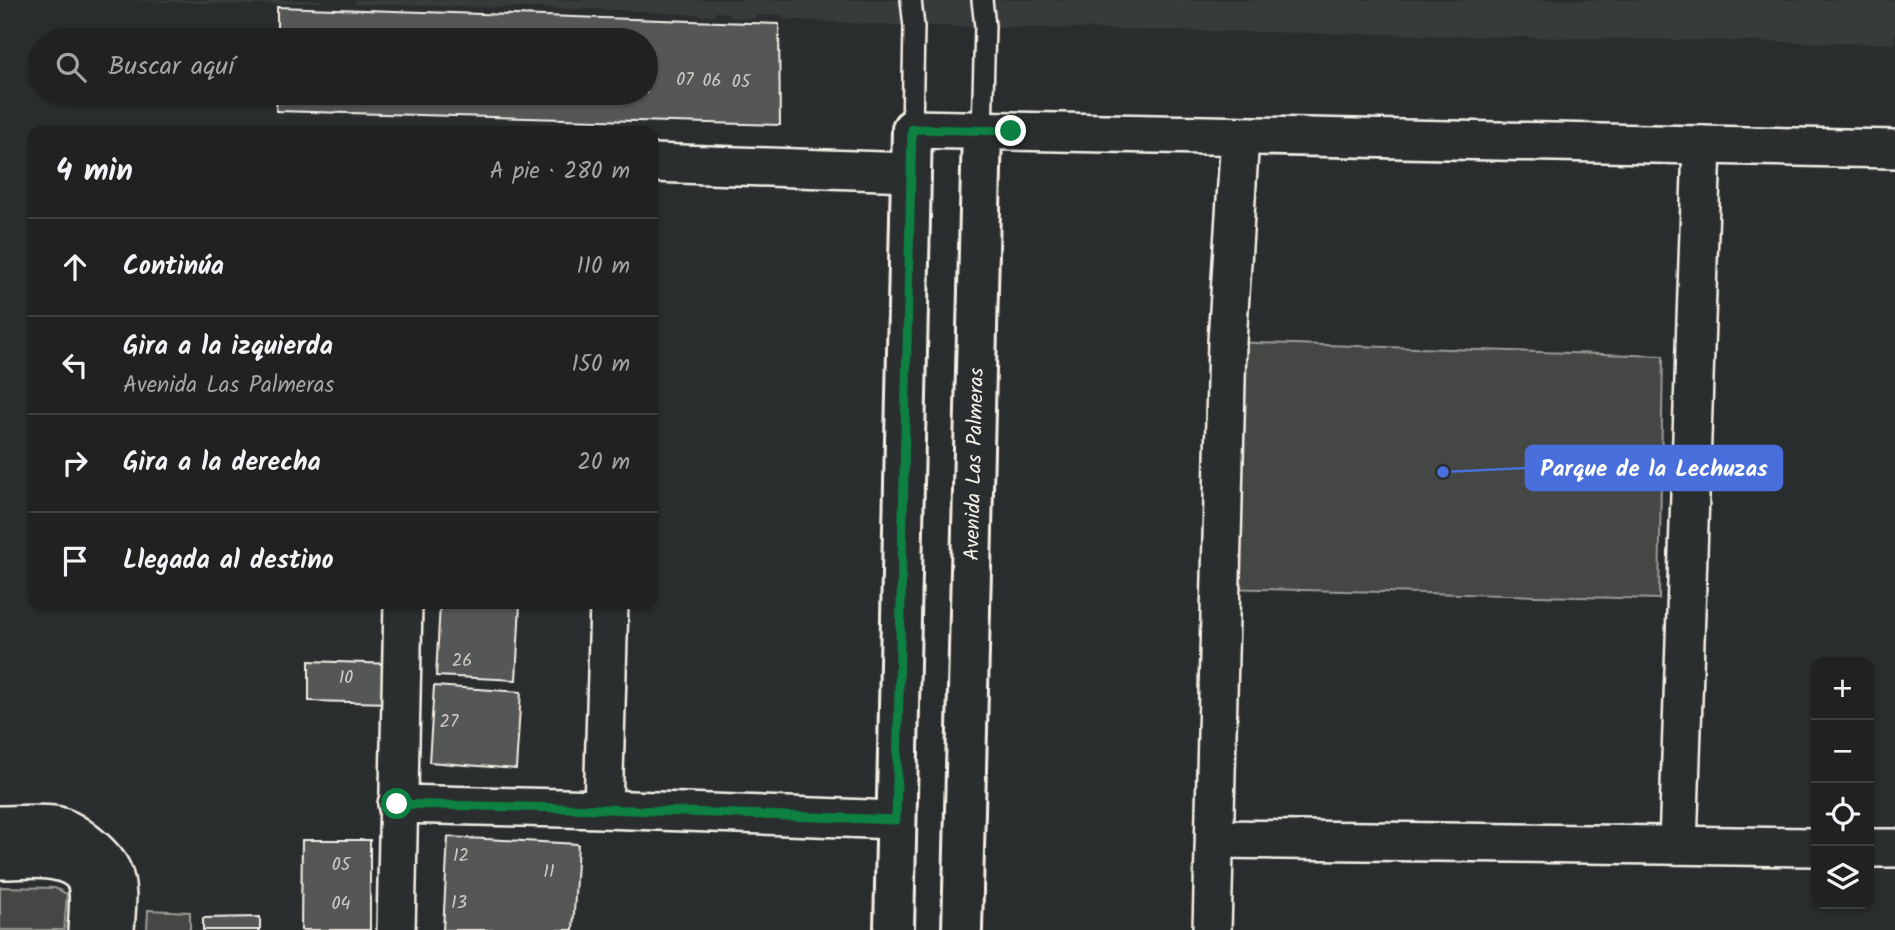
<!DOCTYPE html>
<html lang="es">
<meta charset="utf-8">
<style>
:root{--surface:#202222;--page:#282a2a;--text:#f1f3f6;--muted:#a2a4a5;--line:#3d3f40}
body{margin:0;font-family:Kalam,sans-serif;background:var(--page);color:var(--text)}
.controls{position:absolute;right:21px;bottom:21px;display:grid;overflow:hidden;border-radius:14px;box-shadow:0 2px 5px #0004}
.controls button{width:63px;height:63px;display:grid;place-items:center;padding:0;border:0;border-bottom:2px solid var(--line);background:var(--surface);color:var(--text);font:35px sans-serif}
.stop{position:absolute;width:21px;height:21px;margin:-16px;border:5px solid #0b8043;border-radius:50%;background:#fff}
.stop.end{background:#0b8043;border-color:#fff;box-shadow:0 2px 7px #0008}
.list{margin:0;padding:0;list-style:none}
h2{display:flex;justify-content:space-between;align-items:center;height:91px;margin:0;padding:0 28px;font-size:30px}
h2 small{font-size:23px;font-weight:400;color:var(--muted)}
.list li{display:grid;grid-template-columns:46px 1fr auto;gap:21px;align-items:center;box-sizing:border-box;height:98px;padding:0 28px;border-top:2px solid var(--line)}
.list b{display:block;font-size:26px;white-space:nowrap}
.list p{margin:0;font-size:23px;white-space:nowrap;color:var(--muted)}
.list em{font-size:23px;font-style:normal;color:var(--muted)}
.icon{flex:none;width:38px;height:38px;fill:none;stroke:currentColor;stroke-width:2;stroke-linecap:round;stroke-linejoin:round}
.map{position:relative;flex:none;width:1895px;height:930px;overflow:hidden}
.search{position:absolute;background:var(--surface);box-shadow:0 2px 5px #0004;left:28px;top:28px;width:630px;height:77px;display:flex;align-items:center;gap:18px;box-sizing:border-box;padding:0 24px;border-radius:38px;color:var(--muted);font-size:26px}
.panel{position:absolute;background:var(--surface);box-shadow:0 2px 5px #0004;left:28px;top:126px;width:630px;height:483px;border-radius:14px}
.map>svg:first-child{display:block}
.built{fill:#373a3a}
.green{fill:#444645;stroke:#9c9c96;stroke-width:2}
.building{fill:#555756;stroke:#f4f1e8;stroke-width:2}
.lines{fill:none;stroke-linecap:round;stroke-linejoin:round}
.lane-casing{stroke:#f4f1e8;stroke-width:24}
.street-casing{stroke:#f4f1e8;stroke-width:42}
.secondary-casing{stroke:#f4f1e8;stroke-width:44}
.lane{stroke:#2a2d2e;stroke-width:19}
.street{stroke:#2a2d2e;stroke-width:37}
.secondary{stroke:#2a2d2e;stroke-width:38}
.route{stroke:#0b8043;stroke-width:9}
.labels{text-anchor:middle;stroke-width:5;stroke-linejoin:round;paint-order:stroke}
.number-label{font-size:18px;fill:#cccac4}
.street-label{font-size:21px;fill:#f4f1e8;stroke:#2a2d2e}
.leader{fill:none;stroke:#486fdb;stroke-width:2.5}
.callout-dot{fill:#486fdb;stroke:#2a2d2e;stroke-width:2.5}
.callout{fill:#486fdb;stroke:#486fdb;stroke-width:2.5}
.callout-label{font-size:23px;text-anchor:middle;font-weight:bold;fill:#fff}
</style>
<div class="map">
<svg width="1895" height="930" viewBox="0 0 1895 930">
<rect width="100%" height="100%" fill="#2a2d2e"/>
<filter id="ink" filterUnits="userSpaceOnUse"><feTurbulence type="fractalNoise" baseFrequency=".0143" numOctaves="2"/><feDisplacementMap in="SourceGraphic" scale="14" xChannelSelector="R" yChannelSelector="G"/><feConvolveMatrix kernelMatrix="1 2 1 2 8 2 1 2 1" color-interpolation-filters="sRGB"/></filter>
<g filter="url(#ink)">
<g class="built">
<polygon points="122,0 322,0 322,2 251,5"/>
<polygon points="355,0 1895,0 1895,44 884,25 783,19 783,15 756,15 755,19 729,17 729,13 715,12 714,16 623,10 355,4"/>
</g>
<g class="green">
<polygon points="1227,342 1663,356 1659,599 1221,588"/>
<polygon points="0,887 55,888 67,894 64,930 0,930"/>
<polygon points="148,910 190,912 190,930 147,930"/>
</g>
<g class="building">
<polygon points="277,7 779,24 780,125 276,111 277,93 646,93 646,40 277,40"/>
<polygon points="440,604 520,604 516,680 436,676"/>
<polygon points="309,661 393,664 390,703 309,701"/>
<polygon points="434,686 521,692 516,769 429,762"/>
<polygon points="448,837 578,844 573,930 443,930"/>
<polygon points="302,840 370,840 370,930 301,930"/>
<polygon points="260,917 260,930 203,930 203,918"/>
</g>
<g class="lines">
<defs>
<g id="lane">
<polyline points="911,0 914,27 912,129"/>
<polyline points="982,130 985,26 982,0"/>
</g>
<g id="street">
<polyline points="912,129 1895,149"/>
<polyline points="653,163 911,172"/>
<polyline points="397,804 603,809 896,820"/>
<polyline points="603,809 609,604"/>
<path d="M0,825C18,825 37,823 54,825C72,827 105,855 112,871C120,888 116,912 115,930"/>
<polyline points="1215,839 1816,847"/>
<polyline points="1678,845 1702,145"/>
<polyline points="1869,848 1895,848"/>
<path d="M0,860C26,860 73,853 86,881C90,891 88,918 87,930"/>
<polyline points="396,930 403,604"/>
<polyline points="1212,930 1227,342 1240,136"/>
</g>
<g id="secondary">
<polyline points="894,930 912,129"/>
<path id="s1" d="M962,930L982,130"/>
</g>
</defs>
<use href="#lane" class="lane-casing"/>
<use href="#street" class="street-casing"/>
<use href="#secondary" class="secondary-casing"/>
<use href="#lane" class="lane"/>
<use href="#street" class="street"/>
<use href="#secondary" class="secondary"/>
</g>
</g>
<g class="lines" filter="url(#ink)">
<polyline class="route" points="397,804 603,809 896,820 912,129 1011,131"/>
</g>
<g class="labels">
<g class="number-label">
<text x="685" y="85">07</text>
<text x="712" y="86">06</text>
<text x="741" y="87">05</text>
<text x="462" y="666">26</text>
<text x="346" y="683">10</text>
<text x="449" y="727">27</text>
<text x="461" y="861">12</text>
<text x="341" y="870">05</text>
<text x="549" y="877">11</text>
<text x="459" y="908">13</text>
<text x="341" y="909">04</text>
</g>
<g class="street-label">
<text dy="7" stroke="none"><textPath href="#s1" startOffset="466">Avenida Las Palmeras</textPath></text>
</g>
</g>
<path class="leader" d="M1443 472L1526 468"/>
<circle class="callout-dot" cx="1443" cy="472" r="7"/>
<rect class="callout" x="1526" y="446" width="256" height="44" rx="7"/>
<g class="callout-label">
<text x="1654" y="476">Parque de la Lechuzas</text>
</g>
</svg>
<div class="controls">
<button>+</button>
<button>−</button>
<button><svg class="icon" aria-label="locate" viewBox="0 0 24 24"><circle cx="12" cy="12" r="6"/><path d="M12 2v4M12 18v4M2 12h4M18 12h4"/></svg></button>
<button><svg class="icon" aria-label="layers" viewBox="0 0 24 24"><path d="M12 4l9 5-9 5-9-5zM3 14l9 5 9-5"/></svg></button>
</div>
<div class="stop" style="left:397px;top:804px"></div>
<div class="stop end" style="left:1011px;top:131px"></div>
<div class="search"><svg class="icon" aria-label="search" viewBox="0 0 24 24"><circle cx="10" cy="10" r="6"/><path d="M15 15l6 6"/></svg>Buscar aquí</div>
<section class="panel">
<h2>4 min<small>A pie · 280 m</small></h2>
<ul class="list">
<li><svg class="icon" aria-label="ahead" viewBox="0 0 24 24"><path d="M12 20V5M6 11l6-6 6 6"/></svg><div><b>Continúa</b></div><em>110 m</em></li>
<li><svg class="icon" aria-label="left" viewBox="0 0 24 24"><path d="M17 20v-9H6M10 6l-5 5 5 5"/></svg><div><b>Gira a la izquierda</b><p>Avenida Las Palmeras</p></div><em>150 m</em></li>
<li><svg class="icon" aria-label="right" viewBox="0 0 24 24"><path d="M7 20v-9h11M14 6l5 5-5 5"/></svg><div><b>Gira a la derecha</b></div><em>20 m</em></li>
<li><svg class="icon" aria-label="arrive" viewBox="0 0 24 24"><path d="M6 21V4h12l-3 4 3 4H6"/></svg><div><b>Llegada al destino</b></div></li>
</ul>
</section>
</div>
